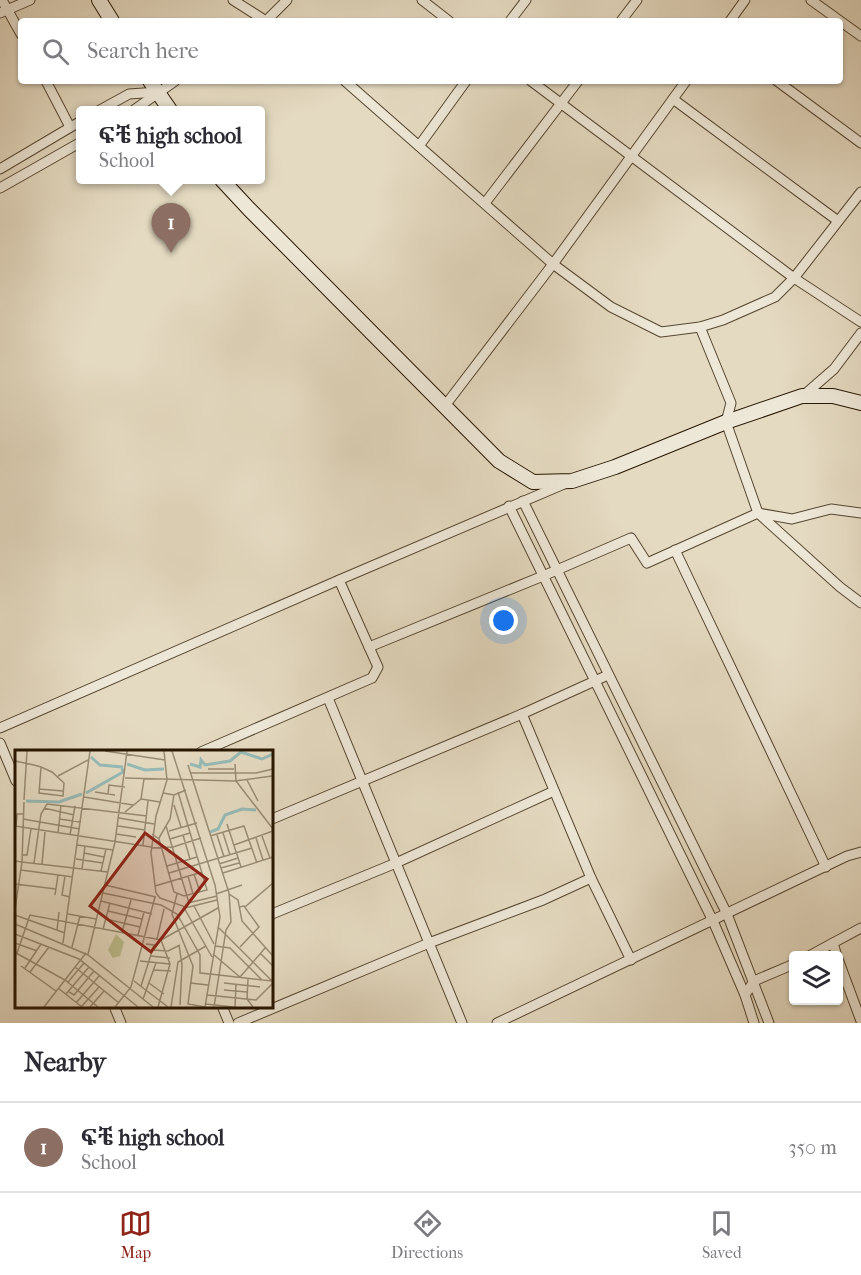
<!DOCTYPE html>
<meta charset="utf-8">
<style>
:root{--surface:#fff;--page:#f2f2f3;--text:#2b2b33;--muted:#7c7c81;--line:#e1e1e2;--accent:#8f2418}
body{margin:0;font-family:"IM FELL French Canon","Noto Serif Ethiopic",serif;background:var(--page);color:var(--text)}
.controls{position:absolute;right:18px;bottom:18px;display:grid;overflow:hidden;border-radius:6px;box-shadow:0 2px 4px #0004}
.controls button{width:54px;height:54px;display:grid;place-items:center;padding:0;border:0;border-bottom:2px solid var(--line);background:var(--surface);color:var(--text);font:30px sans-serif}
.you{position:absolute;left:504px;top:621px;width:21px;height:21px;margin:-15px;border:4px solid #fff;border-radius:50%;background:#1a73e8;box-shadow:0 0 0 9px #1a73e833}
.badge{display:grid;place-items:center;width:39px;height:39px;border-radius:50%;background:var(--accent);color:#fff;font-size:20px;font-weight:700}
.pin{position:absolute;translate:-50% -50px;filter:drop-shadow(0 2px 3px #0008)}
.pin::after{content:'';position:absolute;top:32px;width:21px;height:18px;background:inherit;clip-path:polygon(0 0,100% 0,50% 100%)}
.popup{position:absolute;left:76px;top:106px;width:189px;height:78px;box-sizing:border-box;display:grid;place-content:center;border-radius:6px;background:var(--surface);filter:drop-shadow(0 2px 4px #0005);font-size:20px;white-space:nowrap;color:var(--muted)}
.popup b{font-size:22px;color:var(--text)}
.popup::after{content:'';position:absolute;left:50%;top:100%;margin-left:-12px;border:12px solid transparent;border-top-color:var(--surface)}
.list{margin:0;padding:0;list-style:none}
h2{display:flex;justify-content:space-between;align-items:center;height:78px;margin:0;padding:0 24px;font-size:26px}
h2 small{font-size:20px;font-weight:400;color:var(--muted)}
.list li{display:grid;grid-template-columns:39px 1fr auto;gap:18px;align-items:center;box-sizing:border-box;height:90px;padding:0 24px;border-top:2px solid var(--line)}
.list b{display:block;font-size:22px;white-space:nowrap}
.list p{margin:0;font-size:20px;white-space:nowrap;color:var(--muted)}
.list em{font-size:20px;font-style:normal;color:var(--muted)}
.icon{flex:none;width:33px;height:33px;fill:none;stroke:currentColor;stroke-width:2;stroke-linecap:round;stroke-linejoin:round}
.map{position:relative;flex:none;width:861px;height:1023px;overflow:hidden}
.search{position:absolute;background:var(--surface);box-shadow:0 2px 4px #0004;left:18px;right:18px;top:18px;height:66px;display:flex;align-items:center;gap:15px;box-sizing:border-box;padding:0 21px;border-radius:6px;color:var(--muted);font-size:22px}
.sheet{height:168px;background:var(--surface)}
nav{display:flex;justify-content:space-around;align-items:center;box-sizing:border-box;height:84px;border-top:2px solid var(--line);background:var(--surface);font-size:16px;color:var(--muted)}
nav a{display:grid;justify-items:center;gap:3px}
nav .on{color:var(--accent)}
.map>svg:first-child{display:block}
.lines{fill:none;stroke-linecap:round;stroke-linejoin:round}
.street-casing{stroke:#574730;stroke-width:11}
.secondary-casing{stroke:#281600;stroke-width:16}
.street{stroke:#ede7d7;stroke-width:9}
.secondary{stroke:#ede7d7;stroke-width:14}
.inset-river{fill:none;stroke:#96bab7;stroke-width:3}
.inset-road{fill:none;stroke:#998c74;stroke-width:1.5}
.view{fill:#8f2418;fill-opacity:0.15;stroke:#8f2418;stroke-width:3}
.inset-edge{fill:none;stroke:#281600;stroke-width:3}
</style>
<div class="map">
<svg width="861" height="1023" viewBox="0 0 861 1023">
<rect width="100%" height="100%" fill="#e4dac1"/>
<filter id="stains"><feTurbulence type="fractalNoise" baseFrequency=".00333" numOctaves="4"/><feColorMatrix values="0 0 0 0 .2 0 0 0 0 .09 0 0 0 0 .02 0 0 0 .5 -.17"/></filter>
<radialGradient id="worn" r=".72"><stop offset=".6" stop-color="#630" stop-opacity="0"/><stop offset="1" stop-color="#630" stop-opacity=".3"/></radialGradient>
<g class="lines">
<defs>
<g id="street">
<polyline points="2,0 21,34"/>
<polyline points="233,0 266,21"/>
<polyline points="422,0 449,21"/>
<polyline points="811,0 861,36"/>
<polyline points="0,13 30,0"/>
<polyline points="266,21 287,0"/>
<polyline points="510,21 526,0"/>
<polyline points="621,21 637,0"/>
<polyline points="730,21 745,0"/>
<polyline points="46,81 70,127"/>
<polyline points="345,81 553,264 611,307 661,332 700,327 723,320 775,297 794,278 861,192"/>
<polyline points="531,81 794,278 861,322"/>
<polyline points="777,81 861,143"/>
<polyline points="673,99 838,221"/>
<polyline points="100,110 129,94 158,92"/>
<polyline points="134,110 175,81"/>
<polyline points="419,146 466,81"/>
<polyline points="0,169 81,121"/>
<polyline points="0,188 81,142"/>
<polyline points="485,203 578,81"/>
<polyline points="700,327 731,403 726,422 758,513 840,587 861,603"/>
<polyline points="803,396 834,369 861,333"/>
<polyline points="444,407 553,264 686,81"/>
<polyline points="523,501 727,914 769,1023"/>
<polyline points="509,506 713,921 745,995 754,1023"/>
<polyline points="675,550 826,867"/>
<polyline points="339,580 369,647"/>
<polyline points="328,698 462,1023"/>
<polyline points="522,714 591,878 631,960"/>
<polyline points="0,728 339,580 564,484"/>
<polyline points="0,743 16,781"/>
<polyline points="201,752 372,678 378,667 369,647 543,576 631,538 647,563 758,513 792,519 831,509 861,513"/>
<polyline points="272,819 522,714 608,675"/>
<polyline points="272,914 396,863 554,791"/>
<polyline points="833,943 861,928"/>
<polyline points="809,956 833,943 837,956"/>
<polyline points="838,959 861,1021"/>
<polyline points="745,995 754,981 794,964"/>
<polyline points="114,1006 121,1023"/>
<polyline points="222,1006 229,1023"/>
<polyline points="238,1023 429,943 543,900 591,878"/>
<polyline points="497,1023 847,856 861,852"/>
</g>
<g id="secondary">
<polyline points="99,0 112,21"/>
<polyline points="150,81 170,110"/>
<polyline points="222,180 249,209 499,461 533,482 572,481 615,467 726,422 802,396 833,396 861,403"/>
</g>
</defs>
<use href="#street" class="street-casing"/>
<use href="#secondary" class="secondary-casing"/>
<use href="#street" class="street"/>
<use href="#secondary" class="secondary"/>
</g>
<g transform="translate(15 750)">
<rect width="258" height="258" fill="#e4dac1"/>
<path d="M101,184L109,192L105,206L98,208L93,200Z" fill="#bcbd8d"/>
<path class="inset-river" d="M76,7L85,15L108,17M112,14L130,20L149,19M175,14L185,17L186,10L190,15L215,11L226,2L247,9L258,4M71,43L108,22L107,18M11,51L44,52L67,44M195,82L203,79L210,65L227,59L241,60"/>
<path class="inset-road" d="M90,1L150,10M149,1L152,30L141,66L136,103L141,143L145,148L168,156L197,207M157,1L200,135L205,167L190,257M0,11L19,15L26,17L37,22L49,33L48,46L24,43L26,17M220,14L221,31L258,79M173,15L214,143L216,172L211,180L199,257M193,19H219M176,23H241L258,19M43,26L73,10M110,28L220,31L257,26M232,30L243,51M24,39L48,41M80,42L100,45M148,43L159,45L171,40M93,44L94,35L110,37M69,47L118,55M126,49L145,52M9,50L12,1M159,55L166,77M29,58L59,65M110,62L126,49L129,29M104,68L139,74M8,69L65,79M44,69L66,72M212,74L226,117M0,76L136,97M1,76L2,64H8M103,76L130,80M151,76L174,153M154,81L182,73M43,83L46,55M208,83L215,105M101,84L121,87M137,84L144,89L159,142L169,146L192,140L163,42M55,85L60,56M168,85L175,109M202,85L209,107M195,86L229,76L242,113M247,86L255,108M144,88L155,69L159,45M241,88L248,110M155,89L175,83M62,95L98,100M128,95L133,51M219,95L258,81M136,98L158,97L186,88M69,103L89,107M7,105H12L16,79M61,109L88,113M0,111L7,112L9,52M19,113L26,64L32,54L132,66M27,114L30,82M204,114L223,108M152,116L182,107M206,118L224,113M67,119L70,96M6,120L58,127M86,121L91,99M154,123L237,98M208,123L258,107M179,124L185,142M50,126L47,145L55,147M173,126L178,144M0,134L41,139M90,135L141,147M140,136L187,122M88,143L146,155L162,164L185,205V223L195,224M162,144L157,164L178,216L173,254L190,257M201,144L227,135M214,144L223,150L227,171L258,206M40,145L43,125M86,151L137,164M173,153L202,146M179,156L199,194M224,157L229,156L244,177L225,197M230,157L258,133M170,158L202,150M0,159L7,112L93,122M93,161L127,169M53,164L81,169M0,165L50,183M91,169L125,177M0,174L73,205L138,257M204,178L258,232M88,179L95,153M42,180L44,162M107,182L116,150M0,184L64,209L123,257M123,185L129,162M142,189L149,159M146,190L203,158M0,193L22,201M48,193L75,1M164,195L167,215L165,255M200,196L215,198L247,230M57,197L65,166M137,200L153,201L165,195M1,203L50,230L29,257M2,203L15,165L146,190L155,214L143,257M71,203L50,230L83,257M245,203L258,216M73,204L100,92L112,1M198,204L226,228M135,206L155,208M125,211L155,214M6,216L41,241M60,217L104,253M10,218L26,194M138,220L156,221M15,222L34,197M195,224L257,231M225,227L251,197M233,229L232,249L238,257M119,231L153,257M53,232L69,213M134,233L149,244M175,233L193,235M209,233L245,237M126,236L139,195L131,194M43,238L67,257M209,240L232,242M54,242L59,245L79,221M51,244L74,217M192,245L241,250L258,233M128,249L141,213M61,253L85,225M191,254L218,257M66,257L84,237M75,257L89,241M100,257L116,237L140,147M156,257L163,212L191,196M220,257L221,234"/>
<path class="view" d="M130,83L192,129L136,202L75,156Z"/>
<rect width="258" height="258" class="inset-edge"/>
</g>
<rect width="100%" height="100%" filter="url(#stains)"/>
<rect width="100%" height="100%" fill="url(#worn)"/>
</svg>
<div class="controls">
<button><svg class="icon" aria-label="layers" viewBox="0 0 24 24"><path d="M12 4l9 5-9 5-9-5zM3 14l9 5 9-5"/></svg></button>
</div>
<div class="you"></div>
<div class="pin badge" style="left:171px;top:253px;background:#8d6e63">1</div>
<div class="popup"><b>ፍቼ high school</b>School</div>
<div class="search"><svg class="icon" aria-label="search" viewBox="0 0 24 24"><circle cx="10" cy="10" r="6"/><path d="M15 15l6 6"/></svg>Search here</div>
</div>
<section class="sheet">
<h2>Nearby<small></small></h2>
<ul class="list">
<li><span class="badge" style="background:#8d6e63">1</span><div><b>ፍቼ high school</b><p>School</p></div><em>350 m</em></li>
</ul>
</section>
<nav>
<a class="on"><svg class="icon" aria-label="map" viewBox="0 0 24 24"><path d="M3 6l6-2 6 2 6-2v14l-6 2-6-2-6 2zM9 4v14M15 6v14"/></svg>Map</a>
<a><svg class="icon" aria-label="directions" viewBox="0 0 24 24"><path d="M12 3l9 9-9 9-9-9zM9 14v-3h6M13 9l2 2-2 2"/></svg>Directions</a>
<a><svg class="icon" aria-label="saved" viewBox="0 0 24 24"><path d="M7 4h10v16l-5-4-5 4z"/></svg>Saved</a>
</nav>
